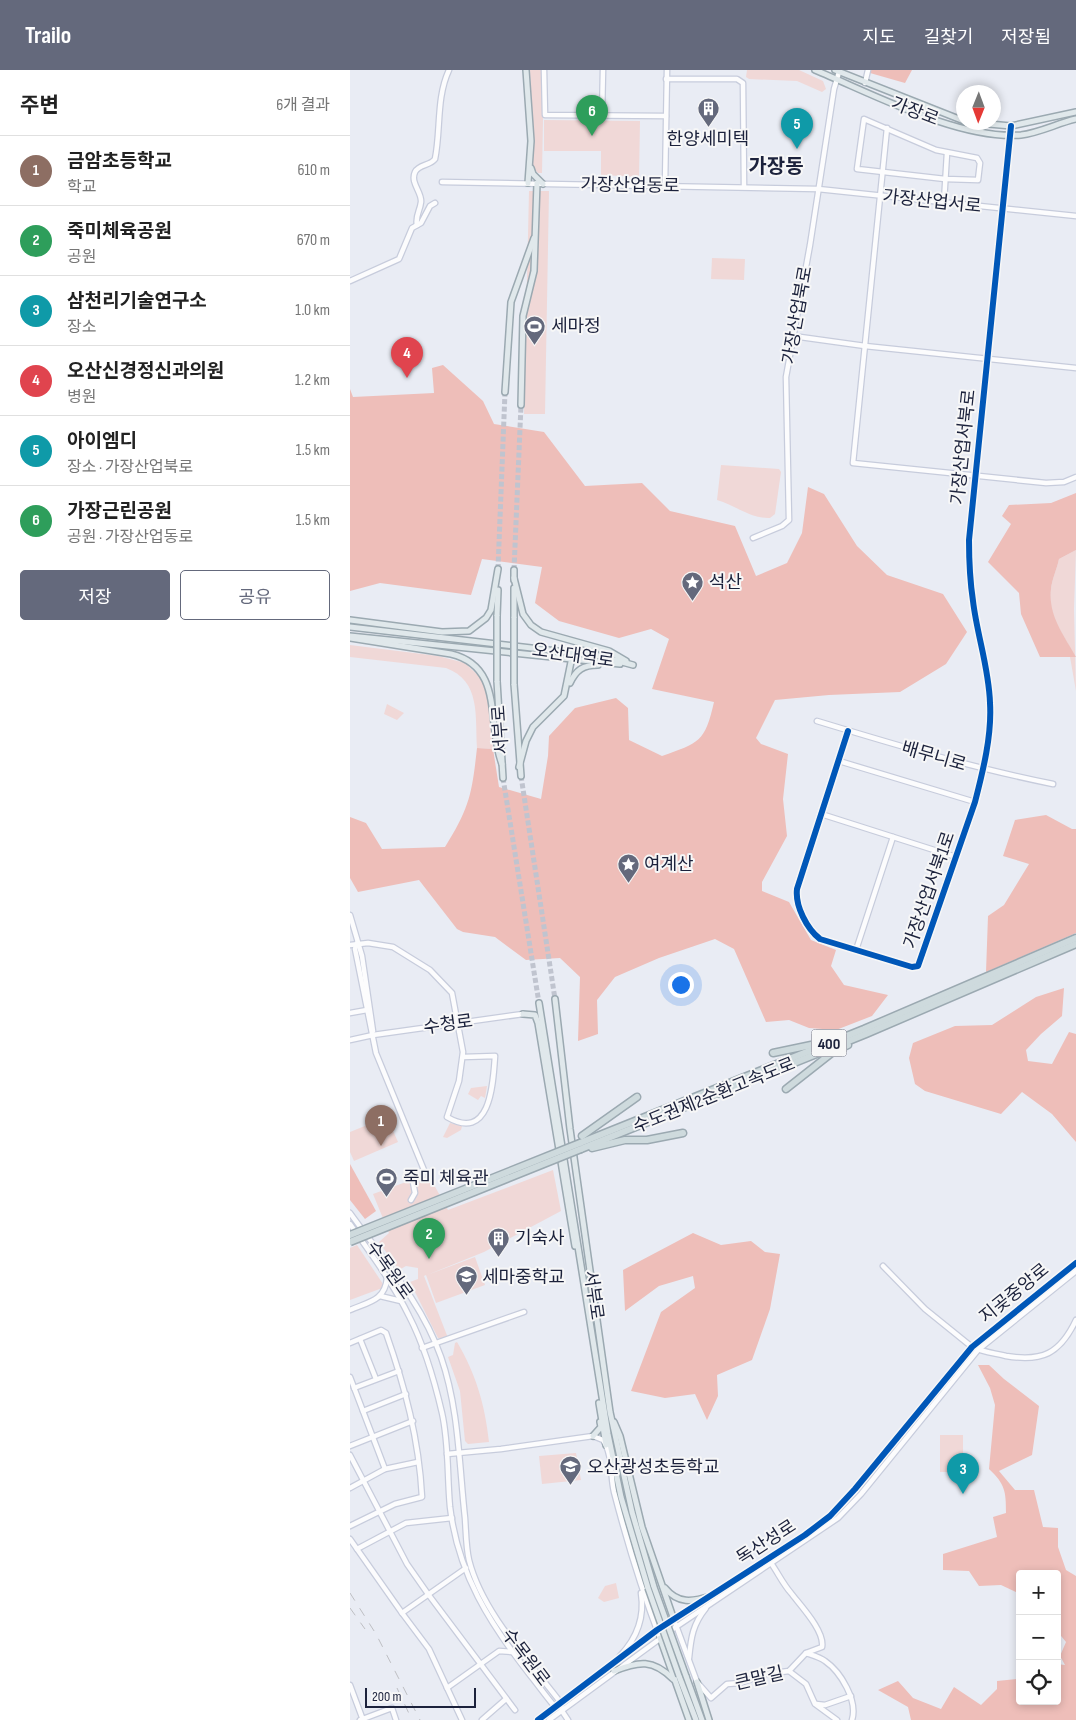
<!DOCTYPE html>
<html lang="ko">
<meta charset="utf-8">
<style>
:root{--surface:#fff;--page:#f6f6f6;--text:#222;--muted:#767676;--line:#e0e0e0;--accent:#64697c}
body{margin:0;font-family:"Sofia Sans Condensed","Noto Sans KR",sans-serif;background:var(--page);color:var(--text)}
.controls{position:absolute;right:15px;bottom:15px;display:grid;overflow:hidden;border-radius:5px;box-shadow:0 2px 8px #0003}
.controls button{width:45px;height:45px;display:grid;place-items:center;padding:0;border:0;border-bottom:1px solid var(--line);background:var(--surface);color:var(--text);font:25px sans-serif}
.compass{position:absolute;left:606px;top:15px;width:45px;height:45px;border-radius:50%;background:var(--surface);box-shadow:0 2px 8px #0003;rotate:181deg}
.scale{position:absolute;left:15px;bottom:12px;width:111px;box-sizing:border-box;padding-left:5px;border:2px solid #1c223c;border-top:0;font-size:14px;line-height:18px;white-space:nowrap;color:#1c223c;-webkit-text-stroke:4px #f7f7f7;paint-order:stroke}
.you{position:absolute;left:330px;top:914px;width:18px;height:18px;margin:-12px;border:4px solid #fff;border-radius:50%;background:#1a73e8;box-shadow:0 0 0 8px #1a73e833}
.badge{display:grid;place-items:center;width:32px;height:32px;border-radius:50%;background:var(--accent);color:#fff;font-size:16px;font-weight:700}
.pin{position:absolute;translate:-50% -41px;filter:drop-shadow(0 1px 2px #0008)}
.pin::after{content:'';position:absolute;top:26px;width:18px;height:15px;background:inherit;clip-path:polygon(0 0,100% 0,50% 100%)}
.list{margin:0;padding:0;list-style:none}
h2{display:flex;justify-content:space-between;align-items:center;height:65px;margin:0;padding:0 20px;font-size:21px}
h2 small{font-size:16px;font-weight:400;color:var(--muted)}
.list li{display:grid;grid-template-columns:32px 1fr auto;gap:15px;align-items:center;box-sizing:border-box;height:70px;padding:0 20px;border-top:1px solid var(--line)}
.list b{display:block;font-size:19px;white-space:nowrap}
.list p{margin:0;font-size:16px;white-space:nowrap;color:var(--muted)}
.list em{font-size:16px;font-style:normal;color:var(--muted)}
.actions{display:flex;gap:10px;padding:15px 20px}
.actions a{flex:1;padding:11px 0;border:1px solid var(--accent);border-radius:5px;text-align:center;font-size:18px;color:var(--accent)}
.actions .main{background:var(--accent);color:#fff}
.icon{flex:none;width:28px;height:28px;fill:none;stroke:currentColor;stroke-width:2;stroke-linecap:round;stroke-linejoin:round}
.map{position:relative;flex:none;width:726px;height:1650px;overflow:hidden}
header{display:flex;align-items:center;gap:30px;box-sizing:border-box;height:70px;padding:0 25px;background:var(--accent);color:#fff}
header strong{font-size:24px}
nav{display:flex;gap:28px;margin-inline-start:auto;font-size:18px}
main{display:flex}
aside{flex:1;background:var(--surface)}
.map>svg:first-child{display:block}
.green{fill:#f0d8d7}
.forest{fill:#eebeb9}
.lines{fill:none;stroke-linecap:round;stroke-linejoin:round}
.major-tunnel{stroke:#c0c4cf;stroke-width:5;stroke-dasharray:5 2.5;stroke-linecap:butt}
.minor-casing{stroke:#c7ccdc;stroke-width:7}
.major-casing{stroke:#9ba9b1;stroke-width:8}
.highway-casing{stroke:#9ba9b1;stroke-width:9}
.minor{stroke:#fcfcfd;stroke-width:4.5}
.major{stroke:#e0e8eb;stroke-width:5}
.highway{stroke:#cedadd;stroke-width:6}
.rail{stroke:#bebfc3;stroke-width:1;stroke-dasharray:9 9;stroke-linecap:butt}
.major-bridge-casing{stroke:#9ba9b1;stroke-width:8;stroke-linecap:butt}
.highway-bridge-casing{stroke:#9ba9b1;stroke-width:9;stroke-linecap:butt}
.major-bridge{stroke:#e0e8eb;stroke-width:5}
.highway-bridge{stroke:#cedadd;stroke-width:6}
.cycleway-casing{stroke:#f7f7f7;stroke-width:9}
.cycleway{stroke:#0057b8;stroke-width:6}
.labels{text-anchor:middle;stroke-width:4;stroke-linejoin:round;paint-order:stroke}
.shield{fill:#f7f7f7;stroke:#5e6274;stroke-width:1}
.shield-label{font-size:16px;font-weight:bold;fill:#1c223c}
.street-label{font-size:18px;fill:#1c223c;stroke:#f7f7f7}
.poi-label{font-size:18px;fill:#1c223c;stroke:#f7f7f7;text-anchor:start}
.quarter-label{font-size:20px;font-weight:bold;fill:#1c223c;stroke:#f7f7f7}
</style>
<header>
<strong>Trailo</strong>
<nav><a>지도</a><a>길찾기</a><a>저장됨</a></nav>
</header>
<main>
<aside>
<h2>주변<small>6개 결과</small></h2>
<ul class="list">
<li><span class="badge" style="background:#8d6e63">1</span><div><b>금암초등학교</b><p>학교</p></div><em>610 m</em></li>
<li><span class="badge" style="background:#2e9e5b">2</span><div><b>죽미체육공원</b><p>공원</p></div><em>670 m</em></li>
<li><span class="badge" style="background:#0f9aa8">3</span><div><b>삼천리기술연구소</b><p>장소</p></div><em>1.0 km</em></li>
<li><span class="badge" style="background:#e0444e">4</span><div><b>오산신경정신과의원</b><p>병원</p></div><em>1.2 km</em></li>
<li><span class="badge" style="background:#0f9aa8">5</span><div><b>아이엠디</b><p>장소 · 가장산업북로</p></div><em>1.5 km</em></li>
<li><span class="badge" style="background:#2e9e5b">6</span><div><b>가장근린공원</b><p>공원 · 가장산업동로</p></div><em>1.5 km</em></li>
</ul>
<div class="actions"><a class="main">저장</a><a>공유</a></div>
</aside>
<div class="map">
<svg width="726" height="1650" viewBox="0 0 726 1650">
<rect width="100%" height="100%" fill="#e9ecf4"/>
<g class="green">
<polygon points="180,0 191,0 193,49 192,103 188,103 183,97"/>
<polygon points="397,0 449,0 473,11 476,19 472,22 447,11 399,9 396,7"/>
<polygon points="194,50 290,51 289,107 251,105 251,81 194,81"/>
<polygon points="179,121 199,121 195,344 174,344"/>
<polygon points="362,188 395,189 394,210 361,209"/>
<path d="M371,395L429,399L431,402L425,444L420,448C401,449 385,435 367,430Z"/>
<path d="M726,480L724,539L726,621L720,587H725C714,563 697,548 701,519C702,509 707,499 709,489Z"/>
<path d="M0,575L88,586L115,593L134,611L139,628L143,679L127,678C125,646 131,611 96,598L0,587Z"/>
<polygon points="37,634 54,643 47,650 34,644"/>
<polygon points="137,1016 135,1028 131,1026 128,1030 118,1024 121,1018"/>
<polygon points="37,1047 48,1072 4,1091 0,1082 0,1062"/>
<polygon points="100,1053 112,1056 111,1060 97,1068 93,1067"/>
<polygon points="203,1100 211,1141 134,1182 77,1205 125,1187 135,1215 86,1233 76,1205 74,1206 98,1268 88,1268 60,1212 68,1209 68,1198 56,1196 49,1200 29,1172 39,1163 23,1124 78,1104 98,1140"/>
<polygon points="7,1175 35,1217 0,1230 0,1178"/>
<path d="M107,1272C126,1304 135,1335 139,1372L118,1374L115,1371L110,1321L98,1287L103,1285L105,1273Z"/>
<rect x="590" y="1365" width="23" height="37"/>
<polygon points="226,1383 231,1410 192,1414 189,1386"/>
<polygon points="266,1513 269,1528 254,1532 248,1528 255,1516"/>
</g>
<g class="forest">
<polygon points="520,0 562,0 555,13 520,3"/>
<path d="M93,295L133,331L144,354L194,362L235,416L292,413L320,441L385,456L406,506L437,493L452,463L458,417L474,424L507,476L537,505L593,524L617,562L596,594L550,622L479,625L425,630L406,668L411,674L438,684L433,729L437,766L412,812V821L439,832L461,870L486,880L481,896L494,915L538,925L522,946L486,960L459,958L439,950L416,952L384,879L365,869L309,888L265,907L247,930L248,964L228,971L230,907L210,888L176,890L145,867L113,862L107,859L69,810L8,822L0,808V747L16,753L32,779L95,777C120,737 122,723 127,678L143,679L149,717L191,729L198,686L199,666L225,638L266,628L278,638L279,670L312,686C349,673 355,672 364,632L302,619L319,569L301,559L269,568L209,551L185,533L192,497L132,489L121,525L30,513L0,521V319L3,327L84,323L82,298Z"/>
<path d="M726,423V480L709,489C707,499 702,509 701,519C698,546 714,565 726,587H690L671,544L669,523L638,492L661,454L652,446L659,435L701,433Z"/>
<polygon points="696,745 722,759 726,759 726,863 636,902 638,846 654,835 679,794 653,786 665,750"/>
<polygon points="714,918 712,946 691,964 676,980 678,991 702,994 719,962 726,964 726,1072 702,1044 672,1022 651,1044 575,1021 565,1014 559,988 563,973 605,956 642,955 686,927"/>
<polygon points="0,1094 26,1141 15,1149 0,1130"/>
<polygon points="343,1163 371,1175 401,1171 415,1182 430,1184 420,1239 402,1290 367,1305 368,1326 357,1350 345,1324 315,1328 281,1321 311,1242 345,1218 343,1206 309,1216 275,1241 273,1200"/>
<path d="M628,1295H639L654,1309L689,1336L682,1385L649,1401L665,1420H684L693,1457L708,1458V1477L716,1500L726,1506V1650H561L558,1637L528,1620L548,1611L563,1628L591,1639L604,1617L631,1635L647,1619V1611L667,1609L670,1605V1631H707V1594L715,1595L710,1586L716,1572L707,1561V1504H670V1524L651,1515L629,1516L619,1501L593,1500V1484L647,1467L643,1447L656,1443C656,1421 655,1414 639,1399L645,1335L640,1318Z"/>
</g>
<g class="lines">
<g class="major-tunnel">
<polyline points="148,499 155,322"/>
<polyline points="164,500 171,335"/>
<polyline points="171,706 205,929"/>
<polyline points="153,708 189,933"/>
</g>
<defs>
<g id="minor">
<polyline points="194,0 195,45 316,46"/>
<polyline points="316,9 387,9 393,13 394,117"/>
<polyline points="515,13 518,0"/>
<polyline points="252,45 253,0"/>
<polygon points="514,49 586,80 627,88 630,93 628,110 595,109 507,99"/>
<polyline points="537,58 503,393 696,413 714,412 726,407"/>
<polyline points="92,112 468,119 726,146"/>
<polyline points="315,116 317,0"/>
<polyline points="594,132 597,83"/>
<path d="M67,155C65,146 70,141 71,132C72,122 60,113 65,102C69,94 80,96 85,89C91,60 86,28 99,0"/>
<polyline points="0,211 49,189 62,158 71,153 80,136 85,133"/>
<polyline points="443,266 515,276 726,298"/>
<polyline points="403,468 432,456 439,450 436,307 460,175 484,19 489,2"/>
<path d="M467,651C546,675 623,698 703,714"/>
<path d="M498,661L447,819C445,836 457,859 470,869L562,897L568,896L625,732C633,701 642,665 640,633C639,598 627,565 623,531C620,511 619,490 619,470L661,56"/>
<polyline points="489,691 625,732"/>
<polyline points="471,744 606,787"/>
<polyline points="0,845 12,886 23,961"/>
<polyline points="7,873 5,879 26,983 74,1100 72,1106 63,1112 65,1123 61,1130"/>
<path d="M0,875L18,873L43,877L80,900L102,923L113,982L109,1011L97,1047C140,1072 143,1016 145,986L113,987"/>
<polyline points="506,880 543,767"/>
<polyline points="0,943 17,940"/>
<polyline points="0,970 23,965 173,944"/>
<path d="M0,1143C33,1189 72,1233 91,1287C109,1339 109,1394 115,1448C116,1462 116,1477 119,1490C132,1542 179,1591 211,1633L212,1641L218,1650"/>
<path d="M0,1154C21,1184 43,1213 59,1246C73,1273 85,1313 92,1343C99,1374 97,1405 100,1437C108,1504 140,1554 180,1605C189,1616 197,1628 206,1638"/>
<path d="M533,1196L575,1239L622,1277C633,1282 644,1283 656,1286C692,1292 710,1284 726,1250"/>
<polyline points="30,1226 51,1231"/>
<path d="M0,1240C18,1232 35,1231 37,1208"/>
<polyline points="10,1269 26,1309"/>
<path d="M0,1273L31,1260L36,1263C55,1317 69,1369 72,1427L45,1434L0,1456"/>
<polyline points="72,1278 174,1242"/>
<polyline points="0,1307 35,1399"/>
<polyline points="4,1318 49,1301"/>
<polyline points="13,1341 56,1324"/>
<polyline points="0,1376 63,1351"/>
<path d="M97,1384L151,1379L243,1366L253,1370C263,1385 260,1405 264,1422C277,1472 292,1521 310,1568"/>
<polyline points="0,1385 57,1494 78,1524 165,1640"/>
<polyline points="0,1418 35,1399 68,1392"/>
<polyline points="0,1469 7,1479"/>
<polyline points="52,1543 7,1479 56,1453 102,1448"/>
<path d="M324,1550L347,1612L361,1628L377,1614L390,1613L416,1604L439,1601L456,1583L472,1577C475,1561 450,1535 441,1523C433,1514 428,1503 421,1493"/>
<polyline points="317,1563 488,1448 511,1424 628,1280 726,1201"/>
<path d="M456,1583C462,1585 470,1587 475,1591C491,1602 508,1631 502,1650"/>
<path d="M270,1586C287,1568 295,1548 291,1523"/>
<path d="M339,1588C341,1567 343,1554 356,1538"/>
<polyline points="439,1601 456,1614 465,1634 487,1650"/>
<polyline points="0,1615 13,1650"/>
<polyline points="97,1618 149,1581 162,1582"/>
<polyline points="466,1634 475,1635 501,1626"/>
<polyline points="10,1650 42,1638 46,1650"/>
<polyline points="112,1650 79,1579 52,1543 116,1498"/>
<polyline points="132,1650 156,1629"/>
<polyline points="188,1650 307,1560 455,1465 480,1446 505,1419 622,1277 726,1193"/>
<polyline points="199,1650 311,1568"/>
</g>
<g id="major">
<polyline points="176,0 181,71 178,113"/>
<path d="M465,0C523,24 609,70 671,65C689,63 708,53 726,49"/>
<polyline points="485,0 614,51"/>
<polyline points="617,52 661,56 726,42"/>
<polyline points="181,98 183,104 193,114"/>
<polyline points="155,322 161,232 184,168"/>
<polyline points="171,335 173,246 184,201 187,113"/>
<polyline points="164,500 164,510"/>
<polyline points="164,508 173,544 181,555 191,562 259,581 276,591"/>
<polyline points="164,518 164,548"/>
<polyline points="147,546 148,520"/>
<polyline points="0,550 92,562 119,561 136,548 141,540 148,499"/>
<polyline points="0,557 250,586 283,595"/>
<polyline points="0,566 270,594"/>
<path d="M0,568L101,584C155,597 136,654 152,694"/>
<polyline points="147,611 153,708"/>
<path d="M220,613C226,600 233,595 248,595"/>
<polyline points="164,614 171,706"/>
<polyline points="169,697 176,671 183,657 214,626 222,587"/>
<polyline points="205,929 220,1059 260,1342 282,1442 304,1517"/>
<polyline points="189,933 258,1364 271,1427 298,1518"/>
<polyline points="173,944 185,945 188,953 225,1176"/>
<polyline points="249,1333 256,1375"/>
<polyline points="264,1352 270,1366 292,1457 324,1550"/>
<polyline points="243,1366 251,1357 250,1352"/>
<path d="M315,1518C328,1534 342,1532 361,1526"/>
<polyline points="310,1568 339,1650"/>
<path d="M264,1601C289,1591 303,1589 323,1609"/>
<polyline points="329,1606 346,1650"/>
<polyline points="336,1606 352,1650"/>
<polyline points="347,1612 359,1650"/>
</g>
<g id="highway">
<polyline points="423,983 466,974"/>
<polyline points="436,1019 483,982 498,975"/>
<polyline points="232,1066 287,1027"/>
<polyline points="230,1073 514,959 726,868"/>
<polyline points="242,1078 275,1070 297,1070 333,1063"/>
<polyline points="231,1079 516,964 726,874"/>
</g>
</defs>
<use href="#minor" class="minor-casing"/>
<use href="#major" class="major-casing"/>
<use href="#highway" class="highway-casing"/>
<use href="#minor" class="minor"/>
<use href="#major" class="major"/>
<use href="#highway" class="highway"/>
<g class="rail">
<polyline points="0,1523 26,1564 70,1650"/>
<polyline points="0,1538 15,1559"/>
<polyline points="47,1618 62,1650"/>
</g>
<defs>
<g id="major-bridge">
<polyline points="147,546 147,611"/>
<polyline points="164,548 164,614"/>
<polyline points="304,1517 336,1606"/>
<polyline points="298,1518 329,1606"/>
</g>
<g id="highway-bridge">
<polyline points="0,1165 230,1073"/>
<polyline points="0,1172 231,1079"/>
</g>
</defs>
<use href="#major-bridge" class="major-bridge-casing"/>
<use href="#highway-bridge" class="highway-bridge-casing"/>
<use href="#major-bridge" class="major-bridge"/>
<use href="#highway-bridge" class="highway-bridge"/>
<defs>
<g id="cycleway">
<path d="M498,661L447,819C445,836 457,859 470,869L562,897L568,896L625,732C633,701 642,665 640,633C639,598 627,565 623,531C620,511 619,490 619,470L661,56"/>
<polyline points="188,1650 307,1560 455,1465 480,1446 505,1419 622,1277 726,1193"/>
</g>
</defs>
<use href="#cycleway" class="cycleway-casing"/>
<use href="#cycleway" class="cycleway"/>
</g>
<defs>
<symbol id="building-pin" viewBox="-11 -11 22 30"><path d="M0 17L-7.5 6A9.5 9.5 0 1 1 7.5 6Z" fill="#64697c" stroke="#f7f7f7"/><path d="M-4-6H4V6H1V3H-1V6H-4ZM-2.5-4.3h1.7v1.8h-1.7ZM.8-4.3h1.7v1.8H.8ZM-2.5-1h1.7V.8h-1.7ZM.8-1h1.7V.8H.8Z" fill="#fff"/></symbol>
<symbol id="stadium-pin" viewBox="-11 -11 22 30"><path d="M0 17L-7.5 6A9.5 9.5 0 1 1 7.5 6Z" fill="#64697c" stroke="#f7f7f7"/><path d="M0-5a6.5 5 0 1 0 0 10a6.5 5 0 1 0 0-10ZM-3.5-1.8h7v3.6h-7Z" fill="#fff"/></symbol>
<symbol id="sight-pin" viewBox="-11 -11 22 30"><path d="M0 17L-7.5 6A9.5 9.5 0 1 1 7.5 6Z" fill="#64697c" stroke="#f7f7f7"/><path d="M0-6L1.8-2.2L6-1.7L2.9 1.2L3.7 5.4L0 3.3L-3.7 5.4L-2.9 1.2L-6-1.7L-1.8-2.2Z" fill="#fff"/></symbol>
<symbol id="school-pin" viewBox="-11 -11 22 30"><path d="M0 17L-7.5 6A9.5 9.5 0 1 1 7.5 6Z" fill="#64697c" stroke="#f7f7f7"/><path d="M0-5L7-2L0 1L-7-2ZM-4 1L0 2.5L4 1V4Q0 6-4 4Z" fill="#fff"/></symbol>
</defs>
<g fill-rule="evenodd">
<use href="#building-pin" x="346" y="26" width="25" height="34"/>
<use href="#stadium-pin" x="172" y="244" width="25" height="34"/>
<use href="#sight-pin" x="330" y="500" width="25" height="34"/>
<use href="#sight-pin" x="266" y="782" width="25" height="34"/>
<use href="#stadium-pin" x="24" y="1096" width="25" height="34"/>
<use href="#building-pin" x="136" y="1156" width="25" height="34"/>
<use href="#school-pin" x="104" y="1194" width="25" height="34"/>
<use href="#school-pin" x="208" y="1384" width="25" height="34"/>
</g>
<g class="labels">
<rect class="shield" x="461.5" y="959.5" width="35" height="27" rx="4"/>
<g class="shield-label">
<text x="479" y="979">400</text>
</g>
<g class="street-label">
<text transform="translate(565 41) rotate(21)" y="6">가장로</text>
<text transform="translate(280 115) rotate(1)" y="6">가장산업동로</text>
<text transform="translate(582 131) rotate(6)" y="6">가장산업서로</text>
<text transform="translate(447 245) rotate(-80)" y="6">가장산업북로</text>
<text transform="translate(613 377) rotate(-84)" y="6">가장산업서북로</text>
<text transform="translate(223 585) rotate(8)" y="6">오산대역로</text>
<text transform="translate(150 660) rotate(-94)" y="6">서부로</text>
<text transform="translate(584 686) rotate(16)" y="6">배무니로</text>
<text transform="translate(579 820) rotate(-71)" y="6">가장산업서북1로</text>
<text transform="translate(98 954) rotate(-8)" y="6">수청로</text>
<text transform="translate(364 1025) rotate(-22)" y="6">수도권제2순환고속도로</text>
<text transform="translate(40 1200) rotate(55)" y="6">수목원로</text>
<text transform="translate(664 1223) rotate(-39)" y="6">지곶중앙로</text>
<text transform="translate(244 1225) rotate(82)" y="6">서부로</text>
<text transform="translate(416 1472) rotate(-33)" y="6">독산성로</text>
<text transform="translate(176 1587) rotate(53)" y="6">수목원로</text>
<text transform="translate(409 1608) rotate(-13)" y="6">큰말길</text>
</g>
<g class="poi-label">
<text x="358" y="75" text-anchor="middle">한양세미텍</text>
<text x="201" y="262">세마정</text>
<text x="359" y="518">석산</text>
<text x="294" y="800">여계산</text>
<text x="53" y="1114">죽미 체육관</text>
<text x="165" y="1174">기숙사</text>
<text x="132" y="1213">세마중학교</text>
<text x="237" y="1403">오산광성초등학교</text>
</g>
<g class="quarter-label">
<text x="426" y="103">가장동</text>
</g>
</g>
</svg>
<div class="controls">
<button>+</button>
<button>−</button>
<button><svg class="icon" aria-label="locate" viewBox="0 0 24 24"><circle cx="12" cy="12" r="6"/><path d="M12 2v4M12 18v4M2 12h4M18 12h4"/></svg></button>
</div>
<svg class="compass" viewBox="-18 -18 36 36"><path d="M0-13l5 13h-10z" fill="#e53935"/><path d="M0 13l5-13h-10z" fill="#767676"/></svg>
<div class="scale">200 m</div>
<div class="you"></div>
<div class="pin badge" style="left:31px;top:1076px;background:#8d6e63">1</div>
<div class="pin badge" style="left:79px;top:1189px;background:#2e9e5b">2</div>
<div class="pin badge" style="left:613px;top:1424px;background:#0f9aa8">3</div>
<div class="pin badge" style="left:57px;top:308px;background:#e0444e">4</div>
<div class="pin badge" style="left:447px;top:79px;background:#0f9aa8">5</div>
<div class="pin badge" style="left:242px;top:66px;background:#2e9e5b">6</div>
</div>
</main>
